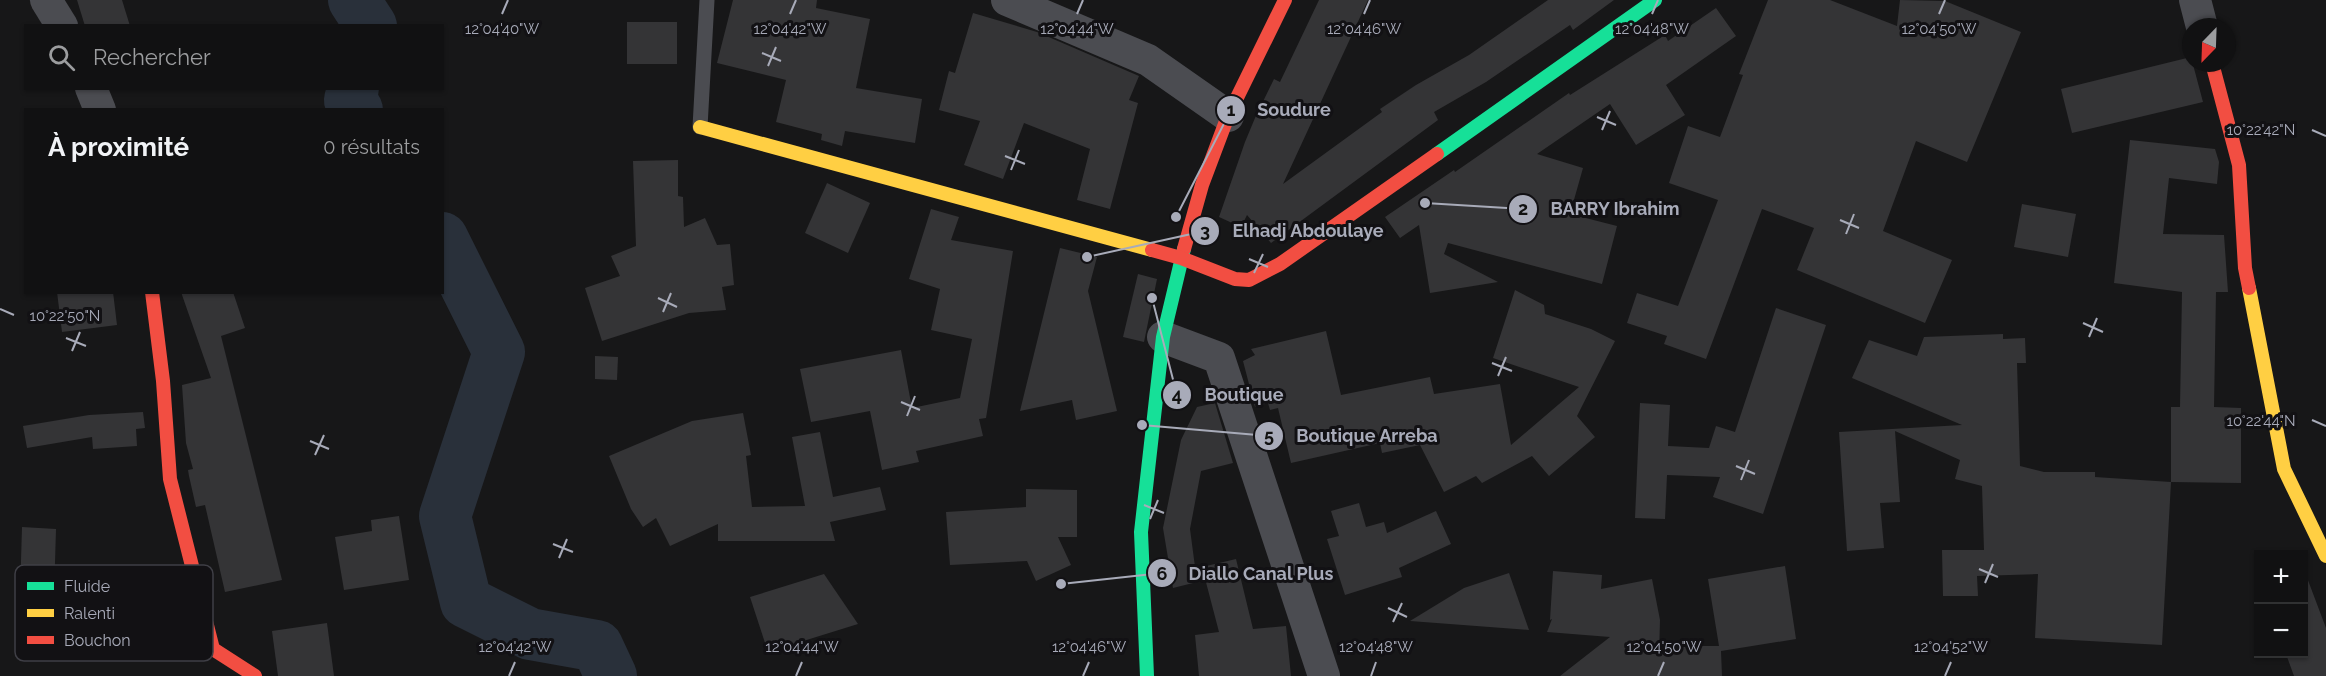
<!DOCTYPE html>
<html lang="fr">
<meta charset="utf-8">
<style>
:root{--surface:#111112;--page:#1e1f20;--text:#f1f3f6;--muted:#9c9d9f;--line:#303132}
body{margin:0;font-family:Raleway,sans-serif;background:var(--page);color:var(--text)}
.controls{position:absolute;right:18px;bottom:18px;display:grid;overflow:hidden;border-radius:0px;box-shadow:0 2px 4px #0004}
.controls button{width:54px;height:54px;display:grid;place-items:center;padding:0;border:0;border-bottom:2px solid var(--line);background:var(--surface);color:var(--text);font:30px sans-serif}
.compass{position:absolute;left:2182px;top:18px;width:54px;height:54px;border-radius:50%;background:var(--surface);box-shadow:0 2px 4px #0004;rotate:203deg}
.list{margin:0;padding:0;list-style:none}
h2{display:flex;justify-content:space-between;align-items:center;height:78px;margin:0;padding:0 24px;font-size:26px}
h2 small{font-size:20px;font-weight:400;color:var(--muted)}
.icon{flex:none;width:33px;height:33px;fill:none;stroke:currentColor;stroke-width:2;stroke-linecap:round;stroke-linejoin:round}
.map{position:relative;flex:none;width:2326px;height:676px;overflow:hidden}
.search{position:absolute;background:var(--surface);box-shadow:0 2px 4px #0004;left:24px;top:24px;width:420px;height:66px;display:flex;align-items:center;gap:15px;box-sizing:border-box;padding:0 21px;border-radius:0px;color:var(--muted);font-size:22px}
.panel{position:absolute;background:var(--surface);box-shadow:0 2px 4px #0004;left:24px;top:108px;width:420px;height:186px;border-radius:0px}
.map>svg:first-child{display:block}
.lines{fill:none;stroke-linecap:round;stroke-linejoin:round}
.river{stroke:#29303a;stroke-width:52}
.building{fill:#343436}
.lane{stroke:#4b4c51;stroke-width:15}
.street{stroke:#4b4c51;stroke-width:32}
.fast{stroke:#16e098;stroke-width:14}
.slow{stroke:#ffcf43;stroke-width:14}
.jam{stroke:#f24e42;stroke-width:14}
.ticks{fill:none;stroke:#a8abb9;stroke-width:2}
.key{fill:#121114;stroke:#3f3f46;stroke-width:1.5}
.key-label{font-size:16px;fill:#a8abb9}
.ticks-label{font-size:15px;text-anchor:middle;fill:#a8abb9;stroke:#121114;stroke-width:6;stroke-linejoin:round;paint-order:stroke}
.leader{fill:none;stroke:#a8abb9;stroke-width:2}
.callout-dot{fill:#a8abb9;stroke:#121114;stroke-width:2}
.mark-label{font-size:18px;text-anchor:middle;font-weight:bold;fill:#111}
.callout-label{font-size:18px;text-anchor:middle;font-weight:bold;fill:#a8abb9;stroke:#121114;stroke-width:6;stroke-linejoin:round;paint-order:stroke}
</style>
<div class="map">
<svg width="2326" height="676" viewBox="0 0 2326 676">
<rect width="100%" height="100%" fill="#171718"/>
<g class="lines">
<g class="river">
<polyline points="354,0 371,26"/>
<polyline points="353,88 350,100 357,110"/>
<polyline points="442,238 499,352 445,516 466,602 530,634 597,646 611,676"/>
</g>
</g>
<g class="building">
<polygon points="77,0 122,0 130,26 85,26"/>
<polygon points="733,0 817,0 816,8 870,19 856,88 922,99 915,143 845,131 842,146 821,140 822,134 776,122 786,80 717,63"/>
<polygon points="1319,0 1368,0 1283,184 1382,112 1380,109 1416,85 1469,55 1548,0 1614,0 1573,30 1570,25 1486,82 1434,112 1438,120 1271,243 1247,215 1241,227 1219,217 1245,142 1255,118 1274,79 1280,82"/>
<polygon points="1768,0 1830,0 1897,26 1900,0 1945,1 2021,32 1967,162 1916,141 1883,231 1952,260 1925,323 1797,270 1814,228 1762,209 1706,359 1664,344 1667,336 1627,323 1637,293 1678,306 1718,200 1669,183 1688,126 1720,137 1743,75 1739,74"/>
<polygon points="1716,8 1736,36 1666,85 1685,115 1636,145 1610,104 1537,154 1583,168 1570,214 1617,226 1602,284 1448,243 1444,254 1498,282 1430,293 1419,225 1400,238 1385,217 1454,170 1455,172 1569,93 1570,95 1665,35 1668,41"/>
<polygon points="973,13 1037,32 1139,76 1129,100 1138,103 1110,209 1077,200 1090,149 1024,123 1003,179 964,165 980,121 939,110 949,71 955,73"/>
<rect x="627" y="22" width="50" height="42"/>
<polygon points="2191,57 2203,102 2072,133 2061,89"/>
<polygon points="2130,140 2215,149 2219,162 2217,184 2169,178 2163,234 2224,235 2228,292 2216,292 2214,407 2241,408 2241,483 2171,482 2171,407 2180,407 2182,292 2114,283"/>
<polygon points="678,160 678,196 683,197 684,227 705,218 717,245 730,244 734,285 722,287 726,310 689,313 602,341 585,288 620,276 611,256 636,246 633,161"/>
<polygon points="827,183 870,203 848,253 805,233"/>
<polygon points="2022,204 2076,214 2068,257 2014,247"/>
<polygon points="931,209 959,217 951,240 1013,251 986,418 979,419 983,436 916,451 919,462 882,470 870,411 811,422 800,369 901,350 912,408 960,398 972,339 931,330 940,289 909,279"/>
<polygon points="1060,248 1097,257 1088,291 1117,411 1076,420 1072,400 1020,411"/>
<polygon points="1138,274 1157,279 1144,342 1123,337"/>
<polygon points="1515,290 1544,305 1545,314 1591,329 1615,341 1577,416 1595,437 1549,476 1532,456 1482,483 1476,476 1444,492 1420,445 1382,453 1380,443 1291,463 1278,408 1270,410 1268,403 1255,407 1243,361 1255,355 1251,349 1326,331 1341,395 1430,377 1434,394 1500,384 1511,445 1579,387 1493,358"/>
<polygon points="57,292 113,292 117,325 62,332"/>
<polygon points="181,292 233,292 245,328 221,336 282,580 225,592 205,505 196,507 189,476 188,470 193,469 186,443 182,385 211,378"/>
<polygon points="1776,308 1826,325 1763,514 1713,497 1720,477 1667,475 1665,519 1635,518 1640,403 1670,405 1668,446 1709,448 1716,426 1735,432"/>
<polygon points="2003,334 2003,339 2025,338 2026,363 2017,363 2020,466 2044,472 2095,472 2095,477 2171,482 2162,645 2035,638 2038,574 1977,576 1978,596 1943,596 1942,550 1984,550 1982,486 1955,479 1960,460 1895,431 1900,502 1880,503 1884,548 1847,551 1839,432 1962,425 1852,378 1869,340 1917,356 1924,337"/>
<polygon points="595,356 618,357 617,380 595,379"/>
<polygon points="1215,403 1233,463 1201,471 1190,529 1197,582 1173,588 1163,528 1181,440 1197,407"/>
<polygon points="143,412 145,428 136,429 137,446 93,449 92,437 27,448 23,426 89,415"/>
<polygon points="743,413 751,455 746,456 752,507 805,506 792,437 820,432 833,497 880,487 886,510 830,522 835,541 718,541 718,524 670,546 656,518 643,527 631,509 609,456 692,421"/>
<polygon points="1026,489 1077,490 1077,537 1058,537 1071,565 1036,581 1027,561 950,565 946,512 1026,507"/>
<polygon points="1359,503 1366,527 1384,522 1387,533 1436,511 1451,544 1399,568 1402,577 1345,595 1327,539 1339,536 1331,511"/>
<polygon points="399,516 409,580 344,590 335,537 372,531 371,520"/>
<polygon points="22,527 56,529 54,596 20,595"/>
<polygon points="1236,559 1253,629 1286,626 1291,676 1199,676 1195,635 1219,632 1202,567"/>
<polygon points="1785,566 1796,639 1721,651 1722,676 1560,676 1610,637 1547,632 1552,619 1550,620 1553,571 1602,575 1601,589 1652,579 1660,620 1659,655 1662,646 1719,646 1708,579"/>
<polygon points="1509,573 1529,630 1410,621 1464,588"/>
<polygon points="824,574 858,624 768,652 750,597"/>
<polygon points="2304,575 2306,575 2326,628 2326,676 2294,676 2286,654 2304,654"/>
<polygon points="327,623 334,676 278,676 272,631"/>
</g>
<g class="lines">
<polyline class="lane" points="700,127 707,0"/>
<g class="street">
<polyline points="46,0 62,26"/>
<polyline points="1007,0 1148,60 1228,116"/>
<polyline points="2195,0 2202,27"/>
<polyline points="91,88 100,110"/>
<polyline points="1163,337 1219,358 1324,676"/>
</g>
<g class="fast">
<polyline points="1437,154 1655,0"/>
<polyline points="1147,676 1141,532 1163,337 1184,249"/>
</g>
<g class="slow">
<polyline points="700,127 1152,250"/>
<polyline points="2249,288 2284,469 2326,556"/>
</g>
<g class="jam">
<polyline points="2212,63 2239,165 2245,268 2249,288"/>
<polyline points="1184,249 1202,185 1228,116 1285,0"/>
<polyline points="1152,250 1181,258 1235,279 1249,280 1280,264 1437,154"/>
<polyline points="152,292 163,381 170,479 213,649 255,676"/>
</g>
</g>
<path class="ticks" d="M502,14L508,0M790,14L796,0M1077,14L1083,0M1364,14L1370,0M1652,14L1658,0M1939,14L1945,0M762,53L781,61M768,66L776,47M1597,117L1616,125M1602,130L1610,111M2312,130L2326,136M1005,156L1025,164M1011,170L1019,150M1840,220L1859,228M1846,234L1854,214M1249,259L1268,267M1254,273L1263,254M658,298L677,307M0,309L14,315M663,312L671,293M2083,323L2103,332M2089,337L2097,318M66,338L86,346M72,351L80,332M1492,363L1512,371M1498,376L1506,357M901,402L920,410M907,416L915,396M2312,420L2326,426M310,441L329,449M315,455L324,435M1736,466L1755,474M1741,480L1749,460M1144,505L1164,513M1150,519L1158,500M553,544L573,552M559,558L567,539M1979,569L1998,577M1985,583L1993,564M1388,608L1407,617M1393,622L1402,603M509,676L515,662M796,676L802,662M1083,676L1089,662M1371,676L1376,662M1658,676L1664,662M1945,676L1951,662"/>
<rect x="15" y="565" width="198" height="96" rx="9" class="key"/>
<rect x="27" y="582" width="27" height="8" fill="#16e098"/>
<rect x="27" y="609" width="27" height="8" fill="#ffcf43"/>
<rect x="27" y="636" width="27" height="8" fill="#f24e42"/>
<g class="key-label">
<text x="64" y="592">Fluide</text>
<text x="64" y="619">Ralenti</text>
<text x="64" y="646">Bouchon</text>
</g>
<g class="ticks-label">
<text x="502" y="34">12°04'40"W</text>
<text x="790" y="34">12°04'42"W</text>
<text x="1077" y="34">12°04'44"W</text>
<text x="1364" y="34">12°04'46"W</text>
<text x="1652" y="34">12°04'48"W</text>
<text x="1939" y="34">12°04'50"W</text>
<text x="2261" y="135">10°22'42"N</text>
<text x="65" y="321">10°22'50"N</text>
<text x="2261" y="426">10°22'44"N</text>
<text x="515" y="652">12°04'42"W</text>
<text x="802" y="652">12°04'44"W</text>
<text x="1089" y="652">12°04'46"W</text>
<text x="1376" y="652">12°04'48"W</text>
<text x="1664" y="652">12°04'50"W</text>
<text x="1951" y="652">12°04'52"W</text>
</g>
<path class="leader" d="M1176 217L1231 110M1425 203L1523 209M1087 257L1205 231M1152 298L1177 395M1142 425L1269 436M1061 584L1162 573"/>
<g class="callout-dot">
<circle cx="1176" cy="217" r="6"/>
<circle cx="1425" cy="203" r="6"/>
<circle cx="1087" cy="257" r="6"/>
<circle cx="1152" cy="298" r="6"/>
<circle cx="1142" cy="425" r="6"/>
<circle cx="1061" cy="584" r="6"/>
<circle cx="1231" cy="110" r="15"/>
<circle cx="1523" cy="209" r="15"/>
<circle cx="1205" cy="231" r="15"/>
<circle cx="1177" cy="395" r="15"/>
<circle cx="1269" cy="436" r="15"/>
<circle cx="1162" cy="573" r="15"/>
</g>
<g class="mark-label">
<text x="1231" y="116">1</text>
<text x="1523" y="215">2</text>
<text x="1205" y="237">3</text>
<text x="1177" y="401">4</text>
<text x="1269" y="442">5</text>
<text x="1162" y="580">6</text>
</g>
<g class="callout-label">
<text x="1294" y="116">Soudure</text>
<text x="1615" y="215">BARRY Ibrahim</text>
<text x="1308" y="237">Elhadj Abdoulaye</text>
<text x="1244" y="401">Boutique</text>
<text x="1367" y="442">Boutique Arreba</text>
<text x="1261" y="580">Diallo Canal Plus</text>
</g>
</svg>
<div class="controls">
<button>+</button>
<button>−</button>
</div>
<svg class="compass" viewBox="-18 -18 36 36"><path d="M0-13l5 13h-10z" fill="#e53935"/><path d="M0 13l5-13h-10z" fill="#9c9d9f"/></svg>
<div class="search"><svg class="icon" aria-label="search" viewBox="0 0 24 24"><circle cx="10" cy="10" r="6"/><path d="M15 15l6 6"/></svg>Rechercher</div>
<section class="panel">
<h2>À proximité<small>0 résultats</small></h2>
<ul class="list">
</ul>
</section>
</div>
